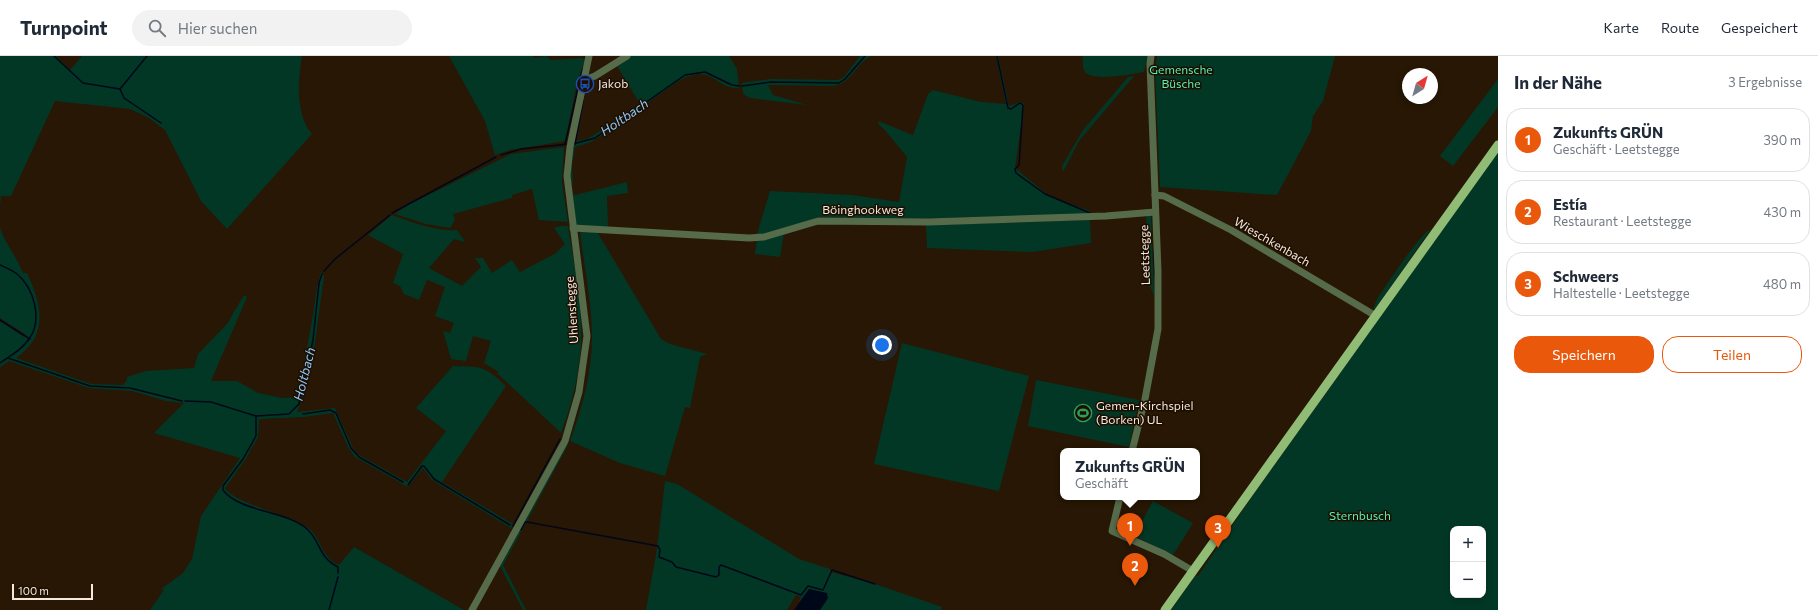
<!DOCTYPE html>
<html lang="de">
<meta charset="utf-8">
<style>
:root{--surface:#fff;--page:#f2f2f3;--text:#1f2937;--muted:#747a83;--line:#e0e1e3;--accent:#ea580c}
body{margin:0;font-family:Commissioner,sans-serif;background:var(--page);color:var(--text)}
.controls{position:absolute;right:12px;bottom:12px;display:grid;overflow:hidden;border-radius:8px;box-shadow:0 2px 6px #0003}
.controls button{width:36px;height:36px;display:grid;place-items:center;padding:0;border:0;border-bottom:1px solid var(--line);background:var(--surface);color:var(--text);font:20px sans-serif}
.compass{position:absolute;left:1402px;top:12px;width:36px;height:36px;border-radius:50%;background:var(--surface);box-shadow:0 2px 6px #0003;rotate:37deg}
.scale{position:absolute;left:12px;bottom:10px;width:81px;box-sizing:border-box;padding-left:4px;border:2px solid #f4e9dd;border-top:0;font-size:11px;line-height:14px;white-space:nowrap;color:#f4e9dd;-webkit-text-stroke:3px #1d0e00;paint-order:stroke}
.you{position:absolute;left:882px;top:289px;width:14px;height:14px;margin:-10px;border:3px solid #fff;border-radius:50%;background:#1a73e8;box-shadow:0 0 0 6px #1a73e833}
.badge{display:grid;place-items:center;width:26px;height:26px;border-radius:50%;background:var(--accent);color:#fff;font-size:13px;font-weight:700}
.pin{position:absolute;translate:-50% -33px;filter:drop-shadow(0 1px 2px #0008)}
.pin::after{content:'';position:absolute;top:21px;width:14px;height:12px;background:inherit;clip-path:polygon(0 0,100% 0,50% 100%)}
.popup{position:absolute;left:1060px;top:392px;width:140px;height:52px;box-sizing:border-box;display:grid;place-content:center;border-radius:8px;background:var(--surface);filter:drop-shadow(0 1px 3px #0005);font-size:13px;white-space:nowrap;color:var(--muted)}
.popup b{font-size:15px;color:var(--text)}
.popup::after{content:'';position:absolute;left:50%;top:100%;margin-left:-8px;border:8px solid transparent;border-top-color:var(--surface)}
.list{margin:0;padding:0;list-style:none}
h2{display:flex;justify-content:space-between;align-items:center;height:52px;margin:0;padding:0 16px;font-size:17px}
h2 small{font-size:13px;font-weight:400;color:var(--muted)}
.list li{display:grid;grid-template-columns:26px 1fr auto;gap:12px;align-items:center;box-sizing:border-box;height:64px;margin:0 8px 8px;padding:0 8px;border:1px solid var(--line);border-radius:16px}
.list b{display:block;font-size:15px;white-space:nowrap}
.list p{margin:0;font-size:13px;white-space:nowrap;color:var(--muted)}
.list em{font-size:13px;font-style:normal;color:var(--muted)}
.actions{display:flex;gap:8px;padding:12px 16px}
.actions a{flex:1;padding:9px 0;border:1px solid var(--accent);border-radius:16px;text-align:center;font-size:14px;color:var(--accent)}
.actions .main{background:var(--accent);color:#fff}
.icon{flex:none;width:22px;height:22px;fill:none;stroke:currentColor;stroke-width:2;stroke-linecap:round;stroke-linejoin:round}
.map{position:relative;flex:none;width:1498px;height:554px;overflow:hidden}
header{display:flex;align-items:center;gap:24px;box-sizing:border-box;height:56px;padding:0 20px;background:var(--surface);border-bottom:1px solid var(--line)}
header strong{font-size:19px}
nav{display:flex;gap:22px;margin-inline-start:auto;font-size:14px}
.search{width:280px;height:36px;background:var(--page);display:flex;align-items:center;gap:10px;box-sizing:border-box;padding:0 14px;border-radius:22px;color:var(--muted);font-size:15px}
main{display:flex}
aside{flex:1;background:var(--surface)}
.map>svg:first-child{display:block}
.green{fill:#033725;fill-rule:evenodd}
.water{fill:#000719}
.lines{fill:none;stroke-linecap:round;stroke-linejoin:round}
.stream{stroke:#000719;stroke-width:1.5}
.minor{stroke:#566b49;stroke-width:7}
.major{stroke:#91bc76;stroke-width:9}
.labels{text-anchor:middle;stroke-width:3;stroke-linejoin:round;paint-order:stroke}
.park-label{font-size:12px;fill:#55f0b4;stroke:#1d0e00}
.poi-label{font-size:12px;fill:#f4e9dd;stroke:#1d0e00;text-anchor:start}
.street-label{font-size:12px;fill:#f4e9dd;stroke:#1d0e00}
.water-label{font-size:13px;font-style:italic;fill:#8ec9fb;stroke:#1d0e00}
</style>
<header>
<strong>Turnpoint</strong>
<div class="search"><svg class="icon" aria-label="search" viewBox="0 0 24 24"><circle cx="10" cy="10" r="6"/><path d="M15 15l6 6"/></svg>Hier suchen</div>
<nav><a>Karte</a><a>Route</a><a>Gespeichert</a></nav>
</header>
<main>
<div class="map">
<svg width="1498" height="554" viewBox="0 0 1498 554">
<rect width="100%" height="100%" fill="#271704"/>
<g class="green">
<path d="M0,0H56L70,14L82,0H302C298,23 295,59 312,78L227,173L201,145L165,74L149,62L130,53L55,45L11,140H1L0,150Z"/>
<polygon points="449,0 533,0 535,2 546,0 551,4 581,2 585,4 577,27 565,85 510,94 495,99 485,65"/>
<path d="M631,0H729L737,13L739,32C714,33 714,7 680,24L600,80L591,86L575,91L572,109L573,129L569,124L572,91L574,90L576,85L587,83L594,79L640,48L616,8Z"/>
<path d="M860,0H871C855,8 852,28 832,30L768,29L773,39L807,49L750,42C742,39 742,35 742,27L770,23L838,24L844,21Z"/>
<polygon points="996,0 998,0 1009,50 1021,46 1024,48 1015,112 1049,140 1090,155 1091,158 897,163 818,161 764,180 756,181 770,135 852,139 899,146 907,101 884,73 879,69 878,65 913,79 928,38 933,34 981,46 1006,48"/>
<path d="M1083,0H1148L1144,16C1133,18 1093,26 1085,16C1082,12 1083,4 1083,0Z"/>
<polygon points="1157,0 1335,0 1323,45 1313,60 1311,75 1277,139 1160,131 1155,13"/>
<polygon points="1134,20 1079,85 1063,116 1062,110 1083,74 1128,21"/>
<polygon points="1498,23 1498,51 1453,110 1440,100"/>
<polygon points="564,91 562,126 568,166 539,164 532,133 512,139 512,142 453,158 455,164 450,172 426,168 395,158 408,149 511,98"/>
<path d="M1498,96V554H1171L1196,519L1198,520L1253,439ZM1453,473H1483V539H1453Z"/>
<polygon points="627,126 628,137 607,140 608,172 579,170 576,168 573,139 574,138 575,139"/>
<polygon points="1151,158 1154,240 1150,230 1146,159"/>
<path d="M392,159C412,166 436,176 457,174L465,186L454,183L429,212L462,230L481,211L475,202H483L492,217L512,204L520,216L556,197L565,188L554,172L560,170H568C574,209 583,249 581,288C579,319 572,348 561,377L497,317L499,316L484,307L491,285L473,280L466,305L451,303L443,275L450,277L454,267L435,260L445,231L427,224L419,244L404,238L400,230L393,227L403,198L368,179Z"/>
<polygon points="1090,164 1091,187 1032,196 927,192 926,169"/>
<path d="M0,171C5,188 17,201 23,217H27C42,249 49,279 16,302L91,328L123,329L127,324V321L146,315L194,312L198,298L227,268L244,239L247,241L211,325H237L258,337L282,342L298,341L313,259L317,231L321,216L324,220L315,286L304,337L297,356L335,352L353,392L357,398L407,426L446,375L416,352L453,310C481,311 484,309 506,330L442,426L513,468L511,472L432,424L423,412L408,431L355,401L348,391L333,357L304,361L259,363L258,381L245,404L225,432C232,446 291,460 308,472C321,480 320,501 339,509L354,491L464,554H150L164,534L161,533L183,517L192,503L201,460L240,402L154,377L184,347L166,345L132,335L89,332L9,305L0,311V265L24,281L26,279L0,262Z"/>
<path d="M1431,173L1375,253H1373L1377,243C1386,230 1421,176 1431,173Z"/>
<path d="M596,174L661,283L670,288L707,298L700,301L690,352L685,351L665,420L620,407L570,385C582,352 592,317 592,281C592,246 584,210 580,176Z"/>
<polygon points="784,177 780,201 755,198 757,183"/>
<polygon points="902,287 1029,320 999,435 874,408"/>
<polygon points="1036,324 1139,344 1129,391 1028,370"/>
<polygon points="566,389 568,389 503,509 526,554 523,554 500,510"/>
<polygon points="665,425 677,428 799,503 830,513 831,516 875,528 942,551 941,554 820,554 827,544 809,534 798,547 801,541 796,539 787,554 646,554 657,493"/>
<polygon points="1153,445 1193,467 1173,499 1134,480"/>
</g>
<polygon class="water" points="809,533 827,537 828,542 820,554 794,554"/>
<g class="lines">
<g class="stream">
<polyline points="54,0 83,27 120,33 124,42 161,67"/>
<polyline points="997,0 1008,52 1011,53 1020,47 1023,49 1019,109 1015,113 1016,117 1045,138 1090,157"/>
<polyline points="742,30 771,26 839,27 845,23 865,0"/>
<polyline points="120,33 147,0"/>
<polyline points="565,88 583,12"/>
<polyline points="573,88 595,82 685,19 705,16 732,29 739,30"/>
<polyline points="575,88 583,45"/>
<polyline points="501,99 521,93 569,88"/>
<polyline points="392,157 496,101"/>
<polyline points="1154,194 1155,220"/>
<path d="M0,209C6,212 12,214 17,218C34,232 43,264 29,283C22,294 10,300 0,307"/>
<polyline points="324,215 335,203 390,159"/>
<polyline points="0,264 30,283"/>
<polyline points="8,302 90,330 130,332 182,345"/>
<polyline points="185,345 211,346 256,360 289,358 299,348 313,284 319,227 322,218"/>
<polyline points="303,358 330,354 336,357 351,392 359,401 403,426"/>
<path d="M256,360V380L243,403L223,430V434C239,456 289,455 308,474C321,486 318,501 338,511V517"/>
<polyline points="408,429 422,410 424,410 434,423 510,469"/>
<polyline points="513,470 560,383"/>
<polyline points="521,474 525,466 527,466 658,490 660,494 659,501 672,506 676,511 716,521 719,519 719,511 721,509 801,539 808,530 823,534 832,514 875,528"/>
<polyline points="329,554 338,521"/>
</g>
<g class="minor">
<polyline points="584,24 595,20 627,0"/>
<polyline points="1155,139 1164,140 1231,174 1376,260"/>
<polyline points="573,172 749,182 764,181 818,165 928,166 1106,160 1155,156"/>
<polyline points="1132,395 1145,343 1158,273 1158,215 1150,8 1151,0"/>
<polyline points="1120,441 1112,475 1164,498 1193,515"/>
<polyline points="472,554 565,385 579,336 587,280 567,120 570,91 589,0"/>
</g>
<polyline class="major" points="1165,554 1498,89"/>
</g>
<defs>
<symbol id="bus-ring" viewBox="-11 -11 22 22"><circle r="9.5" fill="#1d0e00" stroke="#1a4fb4" stroke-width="1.5"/><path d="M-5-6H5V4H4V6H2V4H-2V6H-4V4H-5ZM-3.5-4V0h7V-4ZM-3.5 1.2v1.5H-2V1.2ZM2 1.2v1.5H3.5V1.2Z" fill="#1a4fb4"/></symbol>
<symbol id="stadium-ring" viewBox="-11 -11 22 22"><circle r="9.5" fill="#1d0e00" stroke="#2e9e5b" stroke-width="1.5"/><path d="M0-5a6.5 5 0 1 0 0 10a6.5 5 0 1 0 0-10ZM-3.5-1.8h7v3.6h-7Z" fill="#2e9e5b"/></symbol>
</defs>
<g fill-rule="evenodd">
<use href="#bus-ring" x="575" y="18" width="20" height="20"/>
<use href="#stadium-ring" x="1073" y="347" width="20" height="20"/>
</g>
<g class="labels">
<g class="park-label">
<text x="1181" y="18">Gemensche<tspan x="1181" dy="14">Büsche</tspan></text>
<text x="1360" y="464">Sternbusch</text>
</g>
<g class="poi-label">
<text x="598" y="32">Jakob</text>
<text x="1096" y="354">Gemen-Kirchspiel<tspan x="1096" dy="14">(Borken) UL</tspan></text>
</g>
<g class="street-label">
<text x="863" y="158">Böinghookweg</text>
<text transform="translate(1272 186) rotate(30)" y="4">Wieschkenbach</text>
<text transform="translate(1145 199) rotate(-92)" y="4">Leetstegge</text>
<text transform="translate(572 254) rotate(-94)" y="4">Uhlenstegge</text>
</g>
<g class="water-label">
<text transform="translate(624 61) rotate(-34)" y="5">Holtbach</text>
<text transform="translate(304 318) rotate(-76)" y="5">Holtbach</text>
</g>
</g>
</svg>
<div class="controls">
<button>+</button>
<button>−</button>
</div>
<svg class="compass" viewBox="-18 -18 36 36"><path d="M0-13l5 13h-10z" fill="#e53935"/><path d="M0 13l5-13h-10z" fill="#747a83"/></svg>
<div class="scale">100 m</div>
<div class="you"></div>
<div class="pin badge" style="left:1130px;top:490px">1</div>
<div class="popup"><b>Zukunfts GRÜN</b>Geschäft</div>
<div class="pin badge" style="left:1135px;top:530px">2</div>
<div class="pin badge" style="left:1218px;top:492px">3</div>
</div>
<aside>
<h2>In der Nähe<small>3 Ergebnisse</small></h2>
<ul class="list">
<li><span class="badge">1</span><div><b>Zukunfts GRÜN</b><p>Geschäft · Leetstegge</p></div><em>390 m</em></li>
<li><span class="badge">2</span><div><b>Estía</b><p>Restaurant · Leetstegge</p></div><em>430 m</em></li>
<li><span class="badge">3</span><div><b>Schweers</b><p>Haltestelle · Leetstegge</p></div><em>480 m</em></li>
</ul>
<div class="actions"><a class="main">Speichern</a><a>Teilen</a></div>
</aside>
</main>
